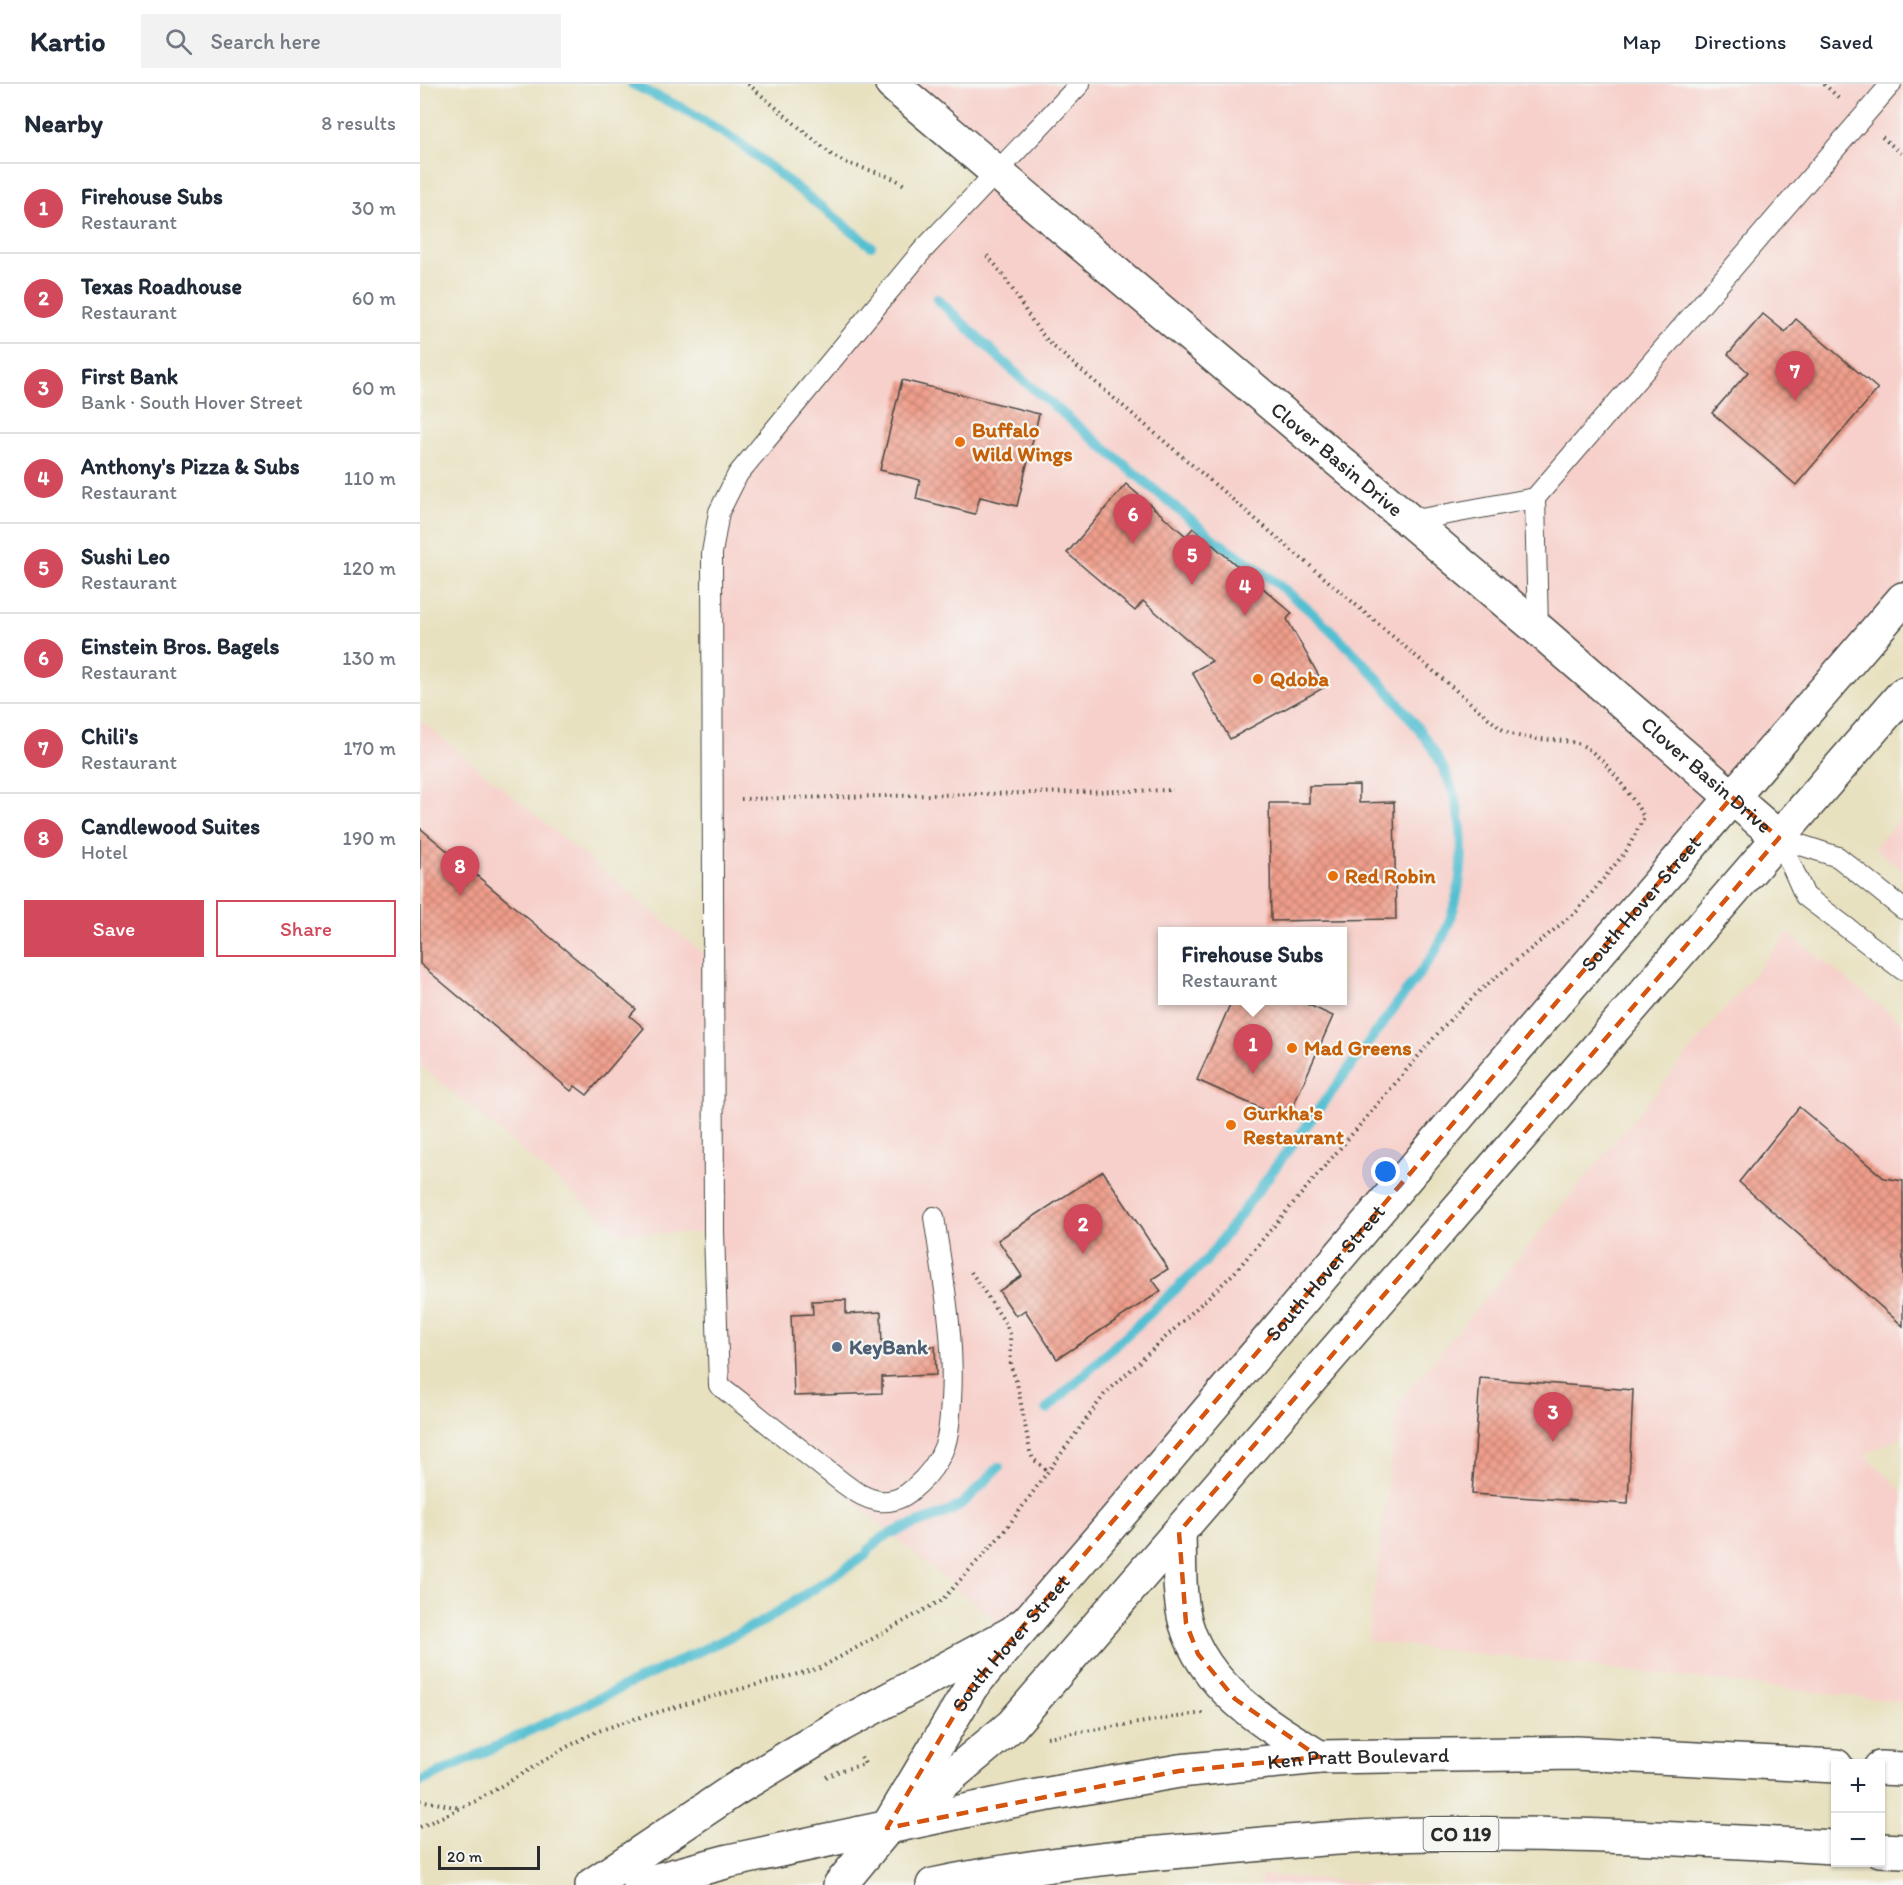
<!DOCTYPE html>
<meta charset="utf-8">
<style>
:root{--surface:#fff;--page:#f2f2f3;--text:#1f2937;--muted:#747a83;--line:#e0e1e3;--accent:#d1495b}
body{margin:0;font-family:Itim,sans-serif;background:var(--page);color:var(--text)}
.controls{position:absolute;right:18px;bottom:18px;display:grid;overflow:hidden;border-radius:0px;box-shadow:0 2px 4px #0004}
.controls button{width:54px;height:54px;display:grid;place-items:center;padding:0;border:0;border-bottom:2px solid var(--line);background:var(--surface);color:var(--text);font:30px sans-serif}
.scale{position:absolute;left:18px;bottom:15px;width:102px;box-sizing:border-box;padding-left:6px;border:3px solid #2b2b2b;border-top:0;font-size:16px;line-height:21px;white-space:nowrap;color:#2b2b2b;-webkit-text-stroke:4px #f6f6f2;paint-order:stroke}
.you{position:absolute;left:966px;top:1088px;width:21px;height:21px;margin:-15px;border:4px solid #fff;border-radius:50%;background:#1a73e8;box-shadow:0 0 0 9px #1a73e833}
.badge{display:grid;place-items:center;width:39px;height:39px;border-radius:50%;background:var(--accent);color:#fff;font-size:20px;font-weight:700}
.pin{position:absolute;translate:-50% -50px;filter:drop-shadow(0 2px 3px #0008)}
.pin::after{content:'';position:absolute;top:32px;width:21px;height:18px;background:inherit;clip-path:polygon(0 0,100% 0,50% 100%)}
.popup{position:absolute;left:738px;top:843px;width:189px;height:78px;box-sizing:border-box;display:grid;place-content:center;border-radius:0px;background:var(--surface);filter:drop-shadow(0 2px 4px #0005);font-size:20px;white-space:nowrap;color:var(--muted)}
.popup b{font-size:22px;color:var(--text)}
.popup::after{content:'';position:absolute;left:50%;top:100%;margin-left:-12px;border:12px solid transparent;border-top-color:var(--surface)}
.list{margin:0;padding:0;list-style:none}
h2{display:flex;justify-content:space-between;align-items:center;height:78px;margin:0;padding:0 24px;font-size:26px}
h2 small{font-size:20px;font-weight:400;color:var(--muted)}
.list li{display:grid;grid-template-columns:39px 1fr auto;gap:18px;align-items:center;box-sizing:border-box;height:90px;padding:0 24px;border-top:2px solid var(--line)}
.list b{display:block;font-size:22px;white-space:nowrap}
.list p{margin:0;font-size:20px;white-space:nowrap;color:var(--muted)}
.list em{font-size:20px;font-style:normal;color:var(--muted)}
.actions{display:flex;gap:12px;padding:18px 24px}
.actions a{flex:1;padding:14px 0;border:2px solid var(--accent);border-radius:0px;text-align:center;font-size:21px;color:var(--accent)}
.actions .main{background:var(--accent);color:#fff}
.icon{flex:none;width:33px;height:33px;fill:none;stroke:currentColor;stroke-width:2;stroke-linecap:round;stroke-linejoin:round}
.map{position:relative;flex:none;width:1483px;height:1801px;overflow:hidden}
header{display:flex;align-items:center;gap:36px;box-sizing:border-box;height:84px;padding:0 30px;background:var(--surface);border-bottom:2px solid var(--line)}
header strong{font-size:28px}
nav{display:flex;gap:33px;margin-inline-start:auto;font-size:21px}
.search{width:420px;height:54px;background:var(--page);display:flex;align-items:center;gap:15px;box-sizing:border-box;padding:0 21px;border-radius:0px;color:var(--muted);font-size:22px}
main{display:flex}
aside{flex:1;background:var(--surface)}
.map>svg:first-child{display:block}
.built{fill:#f7d0cb;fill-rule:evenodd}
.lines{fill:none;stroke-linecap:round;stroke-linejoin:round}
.stream{stroke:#55bfd2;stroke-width:10}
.building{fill:url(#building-cross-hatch)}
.service-casing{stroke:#474641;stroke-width:22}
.tertiary-casing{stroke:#474641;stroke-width:36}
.secondary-casing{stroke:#474641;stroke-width:36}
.trunk-casing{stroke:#474641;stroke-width:36}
.path{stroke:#474641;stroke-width:4;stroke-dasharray:1.5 4.5;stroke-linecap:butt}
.service{stroke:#fff;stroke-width:20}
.tertiary{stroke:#fff;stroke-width:33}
.secondary{stroke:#fff;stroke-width:33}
.trunk{stroke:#fff;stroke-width:33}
.marked{fill:none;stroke:#d5540f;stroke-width:4.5;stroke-dasharray:12 8;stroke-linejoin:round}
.food-dot{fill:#e8710a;stroke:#f6f6f2;stroke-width:2}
.service-dot{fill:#5c6f8a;stroke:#f6f6f2;stroke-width:2}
.labels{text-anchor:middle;stroke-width:4.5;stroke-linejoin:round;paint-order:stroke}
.shield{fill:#f6f6f2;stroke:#686867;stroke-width:1.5}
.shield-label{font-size:20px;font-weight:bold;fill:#2b2b2b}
.food-label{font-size:21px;font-weight:bold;fill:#c56008;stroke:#f6f6f2;text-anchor:start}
.street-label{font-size:21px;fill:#2b2b2b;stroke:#f6f6f2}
.service-label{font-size:21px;font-weight:bold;fill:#4e5e75;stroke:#f6f6f2;text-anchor:start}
</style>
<header>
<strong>Kartio</strong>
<div class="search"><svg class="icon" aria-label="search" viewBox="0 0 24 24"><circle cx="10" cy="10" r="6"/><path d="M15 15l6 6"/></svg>Search here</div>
<nav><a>Map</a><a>Directions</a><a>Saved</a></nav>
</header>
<main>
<aside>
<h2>Nearby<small>8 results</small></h2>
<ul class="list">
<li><span class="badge">1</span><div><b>Firehouse Subs</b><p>Restaurant</p></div><em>30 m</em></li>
<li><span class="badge">2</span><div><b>Texas Roadhouse</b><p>Restaurant</p></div><em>60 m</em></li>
<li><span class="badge">3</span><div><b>First Bank</b><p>Bank · South Hover Street</p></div><em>60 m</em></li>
<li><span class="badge">4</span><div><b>Anthony's Pizza &amp; Subs</b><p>Restaurant</p></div><em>110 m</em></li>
<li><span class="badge">5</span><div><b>Sushi Leo</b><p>Restaurant</p></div><em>120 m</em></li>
<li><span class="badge">6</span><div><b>Einstein Bros. Bagels</b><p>Restaurant</p></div><em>130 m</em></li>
<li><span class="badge">7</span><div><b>Chili's</b><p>Restaurant</p></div><em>170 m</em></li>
<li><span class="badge">8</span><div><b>Candlewood Suites</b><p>Hotel</p></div><em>190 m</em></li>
</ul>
<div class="actions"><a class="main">Save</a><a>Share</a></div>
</aside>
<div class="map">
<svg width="1483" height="1801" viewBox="0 0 1483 1801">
<defs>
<pattern id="building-cross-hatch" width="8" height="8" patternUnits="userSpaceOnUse" patternTransform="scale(1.5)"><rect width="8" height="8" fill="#f09e8b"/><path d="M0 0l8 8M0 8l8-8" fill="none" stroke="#c38172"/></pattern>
</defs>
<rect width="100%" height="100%" fill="#f6f6f2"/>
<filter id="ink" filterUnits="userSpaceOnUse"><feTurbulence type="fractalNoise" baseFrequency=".0167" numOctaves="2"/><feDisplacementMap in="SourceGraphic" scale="12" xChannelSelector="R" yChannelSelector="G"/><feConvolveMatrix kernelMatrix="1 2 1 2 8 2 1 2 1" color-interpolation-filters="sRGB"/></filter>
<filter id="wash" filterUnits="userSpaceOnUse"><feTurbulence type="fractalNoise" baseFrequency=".008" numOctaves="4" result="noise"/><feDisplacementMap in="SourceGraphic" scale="24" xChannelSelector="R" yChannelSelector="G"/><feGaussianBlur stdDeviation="1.35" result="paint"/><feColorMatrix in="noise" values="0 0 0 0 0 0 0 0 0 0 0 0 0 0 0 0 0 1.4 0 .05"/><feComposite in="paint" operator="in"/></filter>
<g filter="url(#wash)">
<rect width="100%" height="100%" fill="#e8e1c0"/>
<g class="built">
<polygon points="476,0 1483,0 1483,515 1314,711"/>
<path d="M572,88L1310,715L590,1550L297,1302L292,1149H200L0,981V636L291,876L297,429ZM743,848H923V916H743Z"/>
<polygon points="1483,731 1483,786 1454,764"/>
<polygon points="1368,849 1483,940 1483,1353 1445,1370 1483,1408 1483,1618 948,1557 978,1319"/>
<polygon points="842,1791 977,1801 841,1801"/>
</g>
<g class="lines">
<g class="stream">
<polyline points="212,0 268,27 317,57 451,162"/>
<path d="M517,215L604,297L796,457C862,498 921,551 971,610C990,634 1010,657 1023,684C1053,743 1046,823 1009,877L785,1178L627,1325"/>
<path d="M0,1698L344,1537L446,1471C459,1443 514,1439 539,1422C553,1411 566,1396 579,1383"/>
</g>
</g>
<g id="blocks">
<g class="building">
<polygon points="1343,230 1365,248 1376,235 1458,305 1376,401 1292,329 1328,288 1308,270"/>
<polygon points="482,296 619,330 597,422 560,413 555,430 496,415 500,396 460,386"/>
<polygon points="706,400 766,452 773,444 872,529 867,535 905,603 810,655 772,588 792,577 723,517 715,527 647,469"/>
<polygon points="939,701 939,719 974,718 976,835 851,837 849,719 889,719 889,702"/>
<polygon points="0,744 216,925 210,932 224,944 167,1011 155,1002 151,1007 0,880"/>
<polygon points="812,916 878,916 913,932 867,1036 777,996"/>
<polygon points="1379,1023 1464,1094 1483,1097 1483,1242 1319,1098"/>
<polygon points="683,1087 748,1185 732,1195 741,1207 637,1275 605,1226 596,1232 579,1207 602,1192 578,1156"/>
<polygon points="426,1216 426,1230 461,1228 462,1264 515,1262 516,1291 462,1293 462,1309 374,1312 371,1231 393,1230 392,1217"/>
<polygon points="1060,1294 1213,1306 1208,1420 1052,1410"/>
</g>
</g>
</g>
<g filter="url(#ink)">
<use href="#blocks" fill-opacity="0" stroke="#474641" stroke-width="1.5"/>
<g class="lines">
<defs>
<g id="service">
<polyline points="990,437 1115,414"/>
<polyline points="1118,545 1115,414 1471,0"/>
<polyline points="1359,754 1385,812 1483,886"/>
<polyline points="1359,754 1418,773 1483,825"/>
<path d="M514,1133C523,1194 535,1254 531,1316C530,1331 530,1346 525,1361C519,1378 507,1393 493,1405C469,1427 445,1416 423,1399L299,1301L294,1148L292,469L299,428L318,390L502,167L660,0"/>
</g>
<g id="tertiary">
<path id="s1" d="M472,0L1118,545L1359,754"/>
</g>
<g id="secondary">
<polyline points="485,1730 592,1641 1483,610"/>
<path id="s2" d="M420,1801L467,1744L551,1603L716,1412L1051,1017L1483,515"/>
</g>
<g id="trunk">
<path d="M759,1448C760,1478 758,1511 766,1540C785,1604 845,1640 899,1673"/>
<polyline points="1460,1684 1483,1685"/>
<polyline points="1460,1766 1483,1767"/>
<polyline points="172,1801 314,1706 421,1641 592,1549 606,1539"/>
<path id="s3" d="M219,1801L309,1777L606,1714L759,1687L899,1673L1156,1669L1416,1682"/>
<path d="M513,1801C604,1782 695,1772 788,1765C864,1758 939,1751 1015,1750C1149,1748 1282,1756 1416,1763"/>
</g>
</defs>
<use href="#service" class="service-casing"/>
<use href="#tertiary" class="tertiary-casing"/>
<use href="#secondary" class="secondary-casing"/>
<use href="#trunk" class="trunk-casing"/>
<g class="path">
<path d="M328,0L413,72C436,86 465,86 487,103"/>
<polyline points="1404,0 1421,16"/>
<polyline points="1462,53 1483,71"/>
<polyline points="321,715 753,706"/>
<polyline points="551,1188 586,1240 590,1250 591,1283 597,1299 610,1367 613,1375 628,1387"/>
<polyline points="627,1653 783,1629"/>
<polyline points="406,1693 422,1686 445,1680 440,1670"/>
<polyline points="0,1716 40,1724"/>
<path d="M0,1743L56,1717L147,1663L176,1648L207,1637L294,1612L400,1584L522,1516L583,1449L684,1311L814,1189L1024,942L1057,909L1157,827L1207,766L1224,733C1211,712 1181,666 1156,659C1130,653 1103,659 1080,644L634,263C605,236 593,196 564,169"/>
</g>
<use href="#service" class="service"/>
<use href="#tertiary" class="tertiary"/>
<use href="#secondary" class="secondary"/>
<use href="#trunk" class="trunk"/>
</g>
</g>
<path class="marked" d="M1312,713L1359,754L759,1448L766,1539L778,1570L815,1615L899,1673L759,1687L467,1744L551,1603Z"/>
<g class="food-dot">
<circle cx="540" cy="358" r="6"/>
<circle cx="838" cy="595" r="6"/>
<circle cx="913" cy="792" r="6"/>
<circle cx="872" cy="964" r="6"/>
<circle cx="811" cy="1041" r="6"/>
</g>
<circle class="service-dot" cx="417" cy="1263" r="6"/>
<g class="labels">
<rect class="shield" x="1003.5" y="1733" width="75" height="34" rx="4.5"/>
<g class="shield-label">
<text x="1041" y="1757">CO 119</text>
</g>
<g class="food-label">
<text x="552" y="353">Buffalo<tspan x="552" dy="24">Wild Wings</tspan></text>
<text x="850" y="602">Qdoba</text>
<text x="925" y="799">Red Robin</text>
<text x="884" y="971">Mad Greens</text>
<text x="823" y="1036">Gurkha's<tspan x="823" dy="24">Restaurant</tspan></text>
</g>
<g class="street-label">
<text dy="7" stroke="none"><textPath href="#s1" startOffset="582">Clover Basin Drive</textPath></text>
<text dy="7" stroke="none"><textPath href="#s1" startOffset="1068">Clover Basin Drive</textPath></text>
<text dy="7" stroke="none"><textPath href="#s2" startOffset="1269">South Hover Street</textPath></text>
<text dy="7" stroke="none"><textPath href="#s2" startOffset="783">South Hover Street</textPath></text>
<text dy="7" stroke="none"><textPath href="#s2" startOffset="297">South Hover Street</textPath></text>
<text dy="7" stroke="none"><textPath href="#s3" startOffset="732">Ken Pratt Boulevard</textPath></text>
</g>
<g class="service-label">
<text x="429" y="1270">KeyBank</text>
</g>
</g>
</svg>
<div class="controls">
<button>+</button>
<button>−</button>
</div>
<div class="scale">20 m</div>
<div class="you"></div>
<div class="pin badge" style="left:833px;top:990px">1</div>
<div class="popup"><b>Firehouse Subs</b>Restaurant</div>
<div class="pin badge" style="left:663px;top:1170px">2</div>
<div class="pin badge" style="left:1133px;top:1358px">3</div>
<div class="pin badge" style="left:825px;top:532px">4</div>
<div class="pin badge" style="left:772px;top:501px">5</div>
<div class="pin badge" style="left:713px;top:460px">6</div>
<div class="pin badge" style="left:1375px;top:317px">7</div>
<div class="pin badge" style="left:40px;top:812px">8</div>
</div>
</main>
